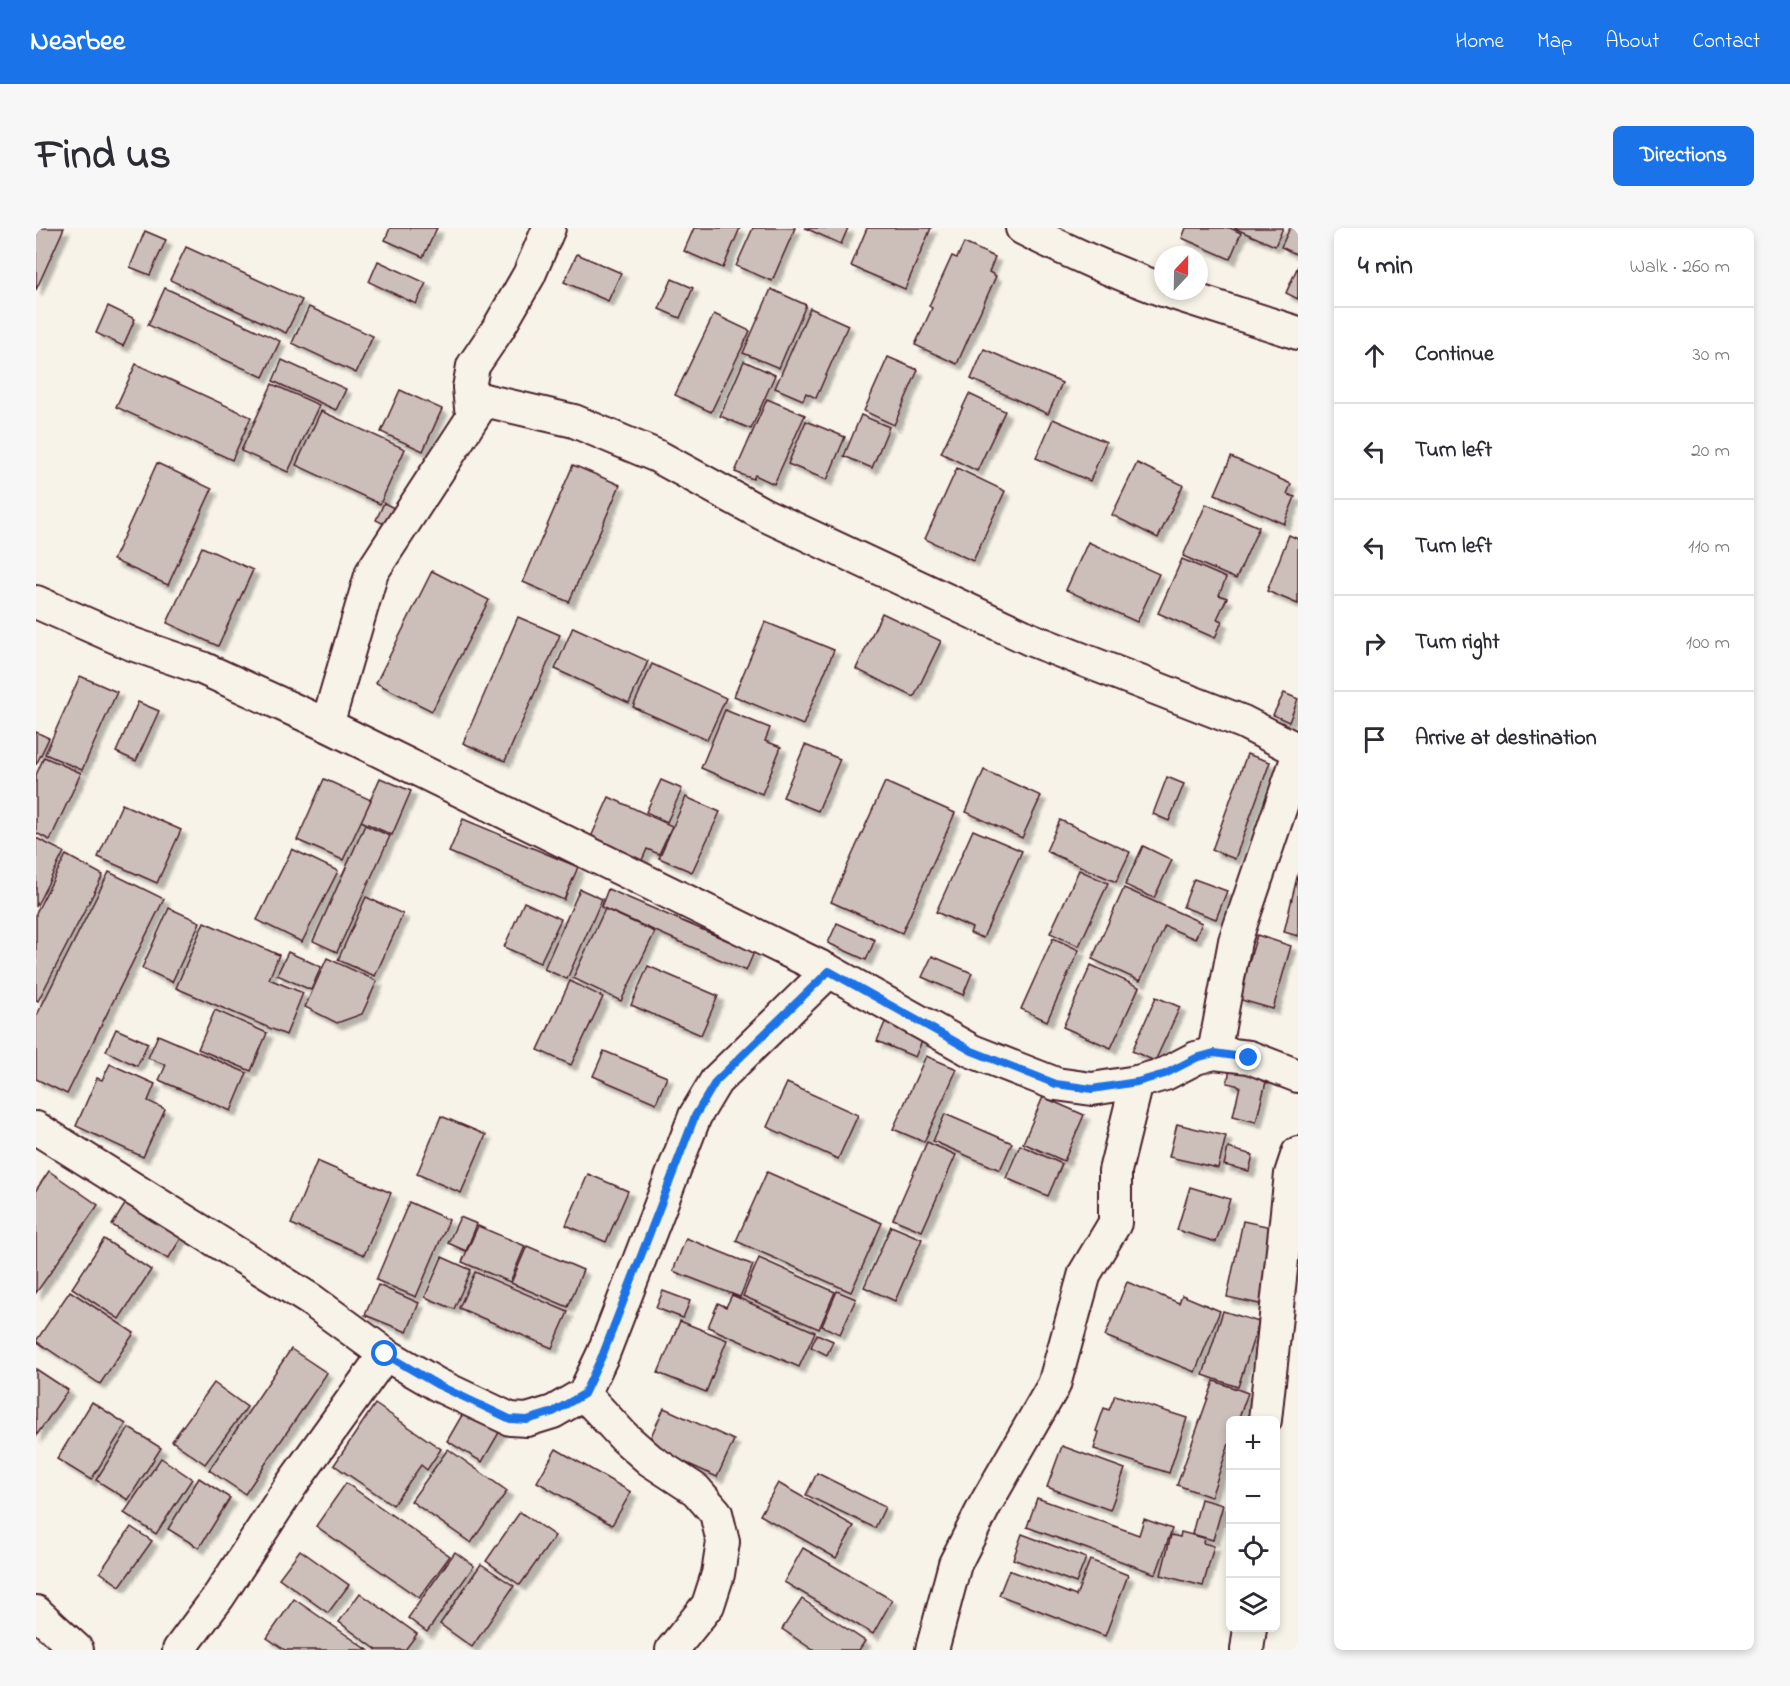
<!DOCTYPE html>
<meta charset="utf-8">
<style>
:root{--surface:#fff;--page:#f7f7f7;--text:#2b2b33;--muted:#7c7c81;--line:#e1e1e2;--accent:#1a73e8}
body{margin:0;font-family:"Indie Flower",sans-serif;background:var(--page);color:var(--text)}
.controls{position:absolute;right:18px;bottom:18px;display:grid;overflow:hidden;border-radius:9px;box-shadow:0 3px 9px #0003}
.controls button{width:54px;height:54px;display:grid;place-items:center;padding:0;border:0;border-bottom:2px solid var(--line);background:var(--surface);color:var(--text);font:30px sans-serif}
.compass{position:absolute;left:1118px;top:18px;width:54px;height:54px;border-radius:50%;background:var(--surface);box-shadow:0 3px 9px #0003;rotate:22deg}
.stop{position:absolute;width:18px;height:18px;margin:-14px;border:4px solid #1a73e8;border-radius:50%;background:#fff}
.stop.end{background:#1a73e8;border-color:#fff;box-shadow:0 2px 6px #0008}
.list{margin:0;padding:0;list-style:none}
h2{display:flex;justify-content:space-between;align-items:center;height:78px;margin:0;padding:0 24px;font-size:26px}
h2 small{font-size:20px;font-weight:400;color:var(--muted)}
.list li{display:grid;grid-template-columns:39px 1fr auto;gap:18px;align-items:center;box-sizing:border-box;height:96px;padding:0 24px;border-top:2px solid var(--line)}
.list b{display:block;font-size:22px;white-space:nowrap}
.list em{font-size:20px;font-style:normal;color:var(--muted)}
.icon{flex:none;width:33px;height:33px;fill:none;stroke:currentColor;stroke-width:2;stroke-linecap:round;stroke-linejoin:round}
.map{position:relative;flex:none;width:1262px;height:1422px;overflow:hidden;border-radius:9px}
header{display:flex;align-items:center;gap:36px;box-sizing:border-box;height:84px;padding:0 30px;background:var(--accent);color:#fff}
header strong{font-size:28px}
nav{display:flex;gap:33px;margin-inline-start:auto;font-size:21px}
.intro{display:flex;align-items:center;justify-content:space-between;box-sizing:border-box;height:144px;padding:0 36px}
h1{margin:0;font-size:42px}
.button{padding:15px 27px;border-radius:9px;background:var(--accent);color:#fff;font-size:21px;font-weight:700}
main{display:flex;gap:36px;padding:0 36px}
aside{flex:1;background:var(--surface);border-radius:9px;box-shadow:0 3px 9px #0003}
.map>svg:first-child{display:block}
.building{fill:#ccbfb9;stroke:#4a1f2b;stroke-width:1.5;filter:url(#shadow)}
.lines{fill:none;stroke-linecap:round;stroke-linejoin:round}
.minor-casing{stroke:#4a1f2b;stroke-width:36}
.minor{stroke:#f7f3e8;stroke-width:32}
.route{stroke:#1a73e8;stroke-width:8}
</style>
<header>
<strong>Nearbee</strong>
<nav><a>Home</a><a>Map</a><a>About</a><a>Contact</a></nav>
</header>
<div class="intro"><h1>Find us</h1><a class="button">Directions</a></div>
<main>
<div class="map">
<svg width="1262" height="1422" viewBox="0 0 1262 1422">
<defs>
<filter id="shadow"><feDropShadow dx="5.5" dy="5.5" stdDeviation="1.5" flood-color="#0004"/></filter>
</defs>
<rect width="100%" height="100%" fill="#f7f3e8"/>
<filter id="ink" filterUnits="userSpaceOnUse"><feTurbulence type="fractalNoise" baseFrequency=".0167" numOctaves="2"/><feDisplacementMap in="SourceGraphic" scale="12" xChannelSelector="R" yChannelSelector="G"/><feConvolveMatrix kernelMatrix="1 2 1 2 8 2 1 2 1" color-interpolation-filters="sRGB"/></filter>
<g filter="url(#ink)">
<g class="building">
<polygon points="0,0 28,0 0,62"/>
<polygon points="354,0 401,0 387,29 349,12"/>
<polygon points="658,0 704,0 687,40 648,23"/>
<polygon points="717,0 759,0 736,53 700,38"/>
<polygon points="769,0 812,0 805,16"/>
<polygon points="831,0 895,0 869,61 815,38"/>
<polygon points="1150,0 1194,0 1205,5 1194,31 1146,10"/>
<polygon points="1198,0 1247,0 1239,18"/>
<polygon points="1254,0 1262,0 1262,27 1245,19"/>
<polygon points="109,3 130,12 114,47 94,39"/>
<polygon points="928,15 959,29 953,44 960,48 921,136 879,117 896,80 893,78 916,28 921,30"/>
<polygon points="150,19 266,72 250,105 134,52"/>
<polygon points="541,26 585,45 572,73 528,54"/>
<polygon points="342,33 390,55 380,76 333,54"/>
<polygon points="1262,38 1262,71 1250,65"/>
<polygon points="636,51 657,60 644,90 623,81"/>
<polygon points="129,60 244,113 227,149 112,97"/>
<polygon points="735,61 770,77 743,140 707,125"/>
<polygon points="72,78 99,91 87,118 60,105"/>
<polygon points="273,79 337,108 320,145 256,115"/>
<polygon points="774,80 812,97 780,170 770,165 767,172 739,160"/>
<polygon points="678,86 714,103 675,184 639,167"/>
<polygon points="948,121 1026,155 1012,186 935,151"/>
<polygon points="852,129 882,142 858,197 828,183"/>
<polygon points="246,132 310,161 300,182 237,153"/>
<polygon points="708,133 739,147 715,201 684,188"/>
<polygon points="100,136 215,189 196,232 80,179"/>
<polygon points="236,156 283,177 252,244 205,223"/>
<polygon points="364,162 406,181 387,223 345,204"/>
<polygon points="933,166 969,183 941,243 905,225"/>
<polygon points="731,171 769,187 738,256 719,247 717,251 699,244"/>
<polygon points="285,183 369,221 344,276 260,237"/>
<polygon points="825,187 853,199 836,240 808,228"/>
<polygon points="1017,191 1070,214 1054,253 1000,230"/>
<polygon points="770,193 809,209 791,252 752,236"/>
<polygon points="1195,229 1255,256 1251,266 1259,269 1248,296 1179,266"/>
<polygon points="121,235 176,261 132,357 77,332"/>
<polygon points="1101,235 1147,257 1122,310 1076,287"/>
<polygon points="537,237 584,257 533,374 487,354"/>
<polygon points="921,240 969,263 937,333 889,311"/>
<polygon points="348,275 368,285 360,302 340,292"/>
<polygon points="1170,276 1223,299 1200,351 1147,328"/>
<polygon points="1253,307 1262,311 1262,376 1231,363"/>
<polygon points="1052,314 1123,346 1101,394 1030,362"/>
<polygon points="166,319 217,342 182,418 131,395"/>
<polygon points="1146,331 1190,350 1183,367 1191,370 1181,391 1186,393 1179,410 1122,385"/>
<polygon points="396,343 453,372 396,483 340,455"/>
<polygon points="846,385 905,413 878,469 820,441"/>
<polygon points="482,389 524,407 469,533 427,515"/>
<polygon points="729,394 798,422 767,497 698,468"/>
<polygon points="537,399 612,433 593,475 519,441"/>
<polygon points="616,436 690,470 671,512 597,479"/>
<polygon points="44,448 81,464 46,542 9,526"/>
<polygon points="1248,465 1262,471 1253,494 1237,487"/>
<polygon points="102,474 123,483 100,533 80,524"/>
<polygon points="689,482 734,500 729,513 745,519 726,566 665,540"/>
<polygon points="0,504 13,510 0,537"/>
<polygon points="769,517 804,531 782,583 747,569"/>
<polygon points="1211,526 1234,534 1199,631 1176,622"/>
<polygon points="8,529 45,545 14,612 0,605 0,547"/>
<polygon points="948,542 1005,568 986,610 930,584"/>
<polygon points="1131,549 1148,556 1133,593 1117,586"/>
<polygon points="344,550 375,563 356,607 325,593"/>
<polygon points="288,551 335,572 307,632 261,612"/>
<polygon points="625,552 646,561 631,594 610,584"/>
<polygon points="849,554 919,585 866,705 795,674"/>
<polygon points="573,569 636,598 623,626 611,621 602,641 551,618"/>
<polygon points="650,569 684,584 656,644 623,630"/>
<polygon points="86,576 145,602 121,655 62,629"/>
<polygon points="427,591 542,639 528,672 413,624"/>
<polygon points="1024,592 1094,624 1080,654 1010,623"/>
<polygon points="329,597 354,608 301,724 277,713"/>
<polygon points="937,602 986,623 947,710 934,705 936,700 900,684"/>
<polygon points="0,610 28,624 0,679"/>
<polygon points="1107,618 1136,632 1118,670 1089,657"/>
<polygon points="256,621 302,643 266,714 221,692"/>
<polygon points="30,627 67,647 2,773 0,772 0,685"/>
<polygon points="1043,642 1072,655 1043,718 1014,705"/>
<polygon points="73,644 128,671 31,866 0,851 0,789"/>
<polygon points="1262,645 1262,708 1248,704"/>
<polygon points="1158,651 1191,663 1180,691 1147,679"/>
<polygon points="1088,660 1166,695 1159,711 1129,698 1104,753 1056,731"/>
<polygon points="544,661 566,671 531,751 508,741"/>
<polygon points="572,661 718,724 710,743 565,679"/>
<polygon points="330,669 367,686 339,748 302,732"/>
<polygon points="488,674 525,691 504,735 468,719"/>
<polygon points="133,680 164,694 136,754 106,740"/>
<polygon points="569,681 619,704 585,773 537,750"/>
<polygon points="168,694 243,727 233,751 267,765 250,807 140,760"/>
<polygon points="801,695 839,712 830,732 792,715"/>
<polygon points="1221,707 1255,718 1237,781 1202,771"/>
<polygon points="1017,710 1043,722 1011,793 985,781"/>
<polygon points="252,724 285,739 275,762 241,747"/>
<polygon points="896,728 936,745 927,767 886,749"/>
<polygon points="291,730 341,753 326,786 301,795 269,779"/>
<polygon points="1055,737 1103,759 1075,820 1027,799"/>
<polygon points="612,738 682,768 665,807 595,777"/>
<polygon points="534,753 567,769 535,837 502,822"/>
<polygon points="1120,769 1144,779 1119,833 1096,823"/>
<polygon points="179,782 231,805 215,843 162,821"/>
<polygon points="850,792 888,809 879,829 841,813"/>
<polygon points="80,801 112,815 101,838 70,823"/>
<polygon points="122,807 211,845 195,883 123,852 130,837 112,830"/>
<polygon points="568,823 631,849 620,875 557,848"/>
<polygon points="890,828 921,841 888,914 857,901"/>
<polygon points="74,836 119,856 112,873 129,881 107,929 40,898 61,850 66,852"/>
<polygon points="1195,837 1232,846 1220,894 1197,888 1204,858 1191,855"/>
<polygon points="751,855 822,887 802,931 731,899"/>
<polygon points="1007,869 1048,887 1028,933 987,915"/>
<polygon points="909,886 976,915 964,942 897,913"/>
<polygon points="405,888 450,907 425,965 381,946"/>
<polygon points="1141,896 1190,908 1182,940 1133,929"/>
<polygon points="891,914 920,927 886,1003 857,991"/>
<polygon points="984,917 1026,936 1012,968 970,950"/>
<polygon points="1192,920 1217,927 1213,943 1188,937"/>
<polygon points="281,933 355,965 328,1027 255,996"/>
<polygon points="13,943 62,977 0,1065 0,962"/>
<polygon points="731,944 846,995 815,1064 700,1013"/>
<polygon points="552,946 592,963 570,1014 530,997"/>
<polygon points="1154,959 1194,971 1180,1014 1141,1002"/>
<polygon points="93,970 149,1004 132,1031 76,997"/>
<polygon points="373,974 413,992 380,1069 340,1052"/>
<polygon points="424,989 441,996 430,1023 412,1015"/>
<polygon points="1207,993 1244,1001 1228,1077 1191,1069"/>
<polygon points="442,998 489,1018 474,1054 426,1034"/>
<polygon points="855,998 886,1011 859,1073 828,1059"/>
<polygon points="650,1010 717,1037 704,1069 637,1043"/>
<polygon points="68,1011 115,1042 83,1091 36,1060"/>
<polygon points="491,1018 547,1042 532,1079 475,1055"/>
<polygon points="406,1029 435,1042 418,1081 389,1069"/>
<polygon points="723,1030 799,1064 783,1101 707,1068"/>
<polygon points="439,1044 532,1084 516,1120 423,1080"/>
<polygon points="1091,1054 1143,1075 1146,1067 1184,1083 1159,1144 1069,1108"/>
<polygon points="342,1057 383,1075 371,1104 329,1087"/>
<polygon points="34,1063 98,1105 64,1156 0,1113"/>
<polygon points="627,1063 654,1073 647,1090 620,1080"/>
<polygon points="801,1063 820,1071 804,1106 786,1098"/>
<polygon points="696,1067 779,1104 763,1139 672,1099 682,1075 690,1079"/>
<polygon points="1187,1083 1223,1094 1202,1159 1167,1147"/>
<polygon points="644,1093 691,1112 670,1164 622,1145"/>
<polygon points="781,1106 797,1113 791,1127 775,1119"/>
<polygon points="255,1121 291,1145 209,1266 173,1242"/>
<polygon points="0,1141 32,1162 0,1208"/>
<polygon points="1178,1153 1212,1165 1202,1192 1194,1192 1194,1213 1175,1269 1141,1257"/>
<polygon points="178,1155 211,1179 169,1236 136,1213"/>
<polygon points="1079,1167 1151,1190 1133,1245 1058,1221 1063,1204 1060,1203 1068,1180 1073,1182"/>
<polygon points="56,1174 90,1196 55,1252 21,1231"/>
<polygon points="433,1175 468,1196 446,1234 411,1213"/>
<polygon points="339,1176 405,1221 391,1242 385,1237 357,1277 298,1237"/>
<polygon points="628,1180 698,1212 681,1249 611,1217"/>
<polygon points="93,1200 125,1220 92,1272 60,1252"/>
<polygon points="1026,1218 1089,1241 1074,1282 1011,1259"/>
<polygon points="412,1221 471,1263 435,1315 375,1273"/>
<polygon points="520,1221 595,1264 576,1297 501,1254"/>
<polygon points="125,1230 156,1251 120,1306 88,1285"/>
<polygon points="781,1245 849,1279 839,1300 770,1267"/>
<polygon points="163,1250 194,1270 163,1320 132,1301"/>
<polygon points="310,1255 414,1328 383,1370 280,1298"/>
<polygon points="742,1255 818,1298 800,1330 724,1287"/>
<polygon points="1001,1270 1103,1307 1108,1291 1136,1301 1120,1346 991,1299"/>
<polygon points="1165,1271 1187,1277 1177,1312 1156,1306"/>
<polygon points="484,1284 519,1308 484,1357 450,1333"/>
<polygon points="95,1299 116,1313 84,1358 64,1344"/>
<polygon points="1145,1304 1168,1310 1167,1315 1178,1318 1167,1358 1125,1347 1135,1307 1144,1309"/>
<polygon points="986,1306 1050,1330 1040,1355 977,1331"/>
<polygon points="767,1320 856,1372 837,1406 748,1354"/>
<polygon points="264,1322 313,1357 292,1385 243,1350"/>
<polygon points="419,1324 438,1338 391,1404 372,1390"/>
<polygon points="1054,1332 1092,1347 1069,1408 963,1367 973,1342 1040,1368"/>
<polygon points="445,1336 478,1358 436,1419 404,1396"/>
<polygon points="324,1365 381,1406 369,1422 341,1422 303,1394"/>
<polygon points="258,1371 332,1422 249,1422 231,1410"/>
<polygon points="766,1371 829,1413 823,1422 777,1422 746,1401"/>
</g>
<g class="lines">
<defs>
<g id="minor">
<polyline points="513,0 493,47 462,101 437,138 433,160 435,180 448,172 538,193 621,228 727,286 996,412 1207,494 1262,522"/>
<path d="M986,0C1032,24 1078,44 1127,62"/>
<polyline points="1131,63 1262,105"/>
<polyline points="0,374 96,416 166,440 291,497 793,743 936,823 1020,856 1056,861 1101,854"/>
<polyline points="291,497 336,344 448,172"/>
<polyline points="1178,825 1199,713 1262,528"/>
<polyline points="0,900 275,1072 349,1126 402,1157 474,1191 491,1192 517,1184 548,1166 567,1126 659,888 680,853 793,743"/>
<polyline points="548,1166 588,1209 614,1232 660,1262 680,1285 687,1314 682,1346 672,1377 636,1422"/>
<polyline points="1229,1192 1255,946 1262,925"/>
<polyline points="0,1384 41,1422"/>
<polyline points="143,1422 183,1368 256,1256 349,1126"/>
<polyline points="896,1422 919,1336 949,1277 1018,1157 1049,1045 1079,995 1079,943 1101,854 1129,846 1160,830 1178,825 1213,829 1262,848"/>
<polyline points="1211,1422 1214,1400"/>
</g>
</defs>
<use href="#minor" class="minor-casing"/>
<use href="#minor" class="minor"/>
</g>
</g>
<g class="lines" filter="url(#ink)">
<polyline class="route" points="349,1126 402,1157 474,1191 491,1192 517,1184 548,1166 567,1126 659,888 680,853 793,743 936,823 1020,856 1056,861 1101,854 1129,846 1160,830 1178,825 1213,830"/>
</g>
</svg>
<div class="controls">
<button>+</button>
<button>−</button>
<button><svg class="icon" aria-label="locate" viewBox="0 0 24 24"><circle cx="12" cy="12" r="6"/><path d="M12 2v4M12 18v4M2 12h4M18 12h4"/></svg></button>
<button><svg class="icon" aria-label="layers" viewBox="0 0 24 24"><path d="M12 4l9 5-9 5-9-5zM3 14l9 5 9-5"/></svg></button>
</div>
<svg class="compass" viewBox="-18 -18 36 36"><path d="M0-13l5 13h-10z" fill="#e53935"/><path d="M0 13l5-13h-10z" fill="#7c7c81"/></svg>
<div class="stop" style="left:349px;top:1126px"></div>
<div class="stop end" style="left:1213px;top:830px"></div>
</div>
<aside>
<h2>4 min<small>Walk · 260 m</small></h2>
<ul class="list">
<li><svg class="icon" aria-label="ahead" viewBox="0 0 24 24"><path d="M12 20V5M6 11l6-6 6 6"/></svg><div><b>Continue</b></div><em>30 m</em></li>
<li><svg class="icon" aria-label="left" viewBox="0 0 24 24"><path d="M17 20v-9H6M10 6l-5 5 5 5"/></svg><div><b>Turn left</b></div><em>20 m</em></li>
<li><svg class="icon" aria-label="left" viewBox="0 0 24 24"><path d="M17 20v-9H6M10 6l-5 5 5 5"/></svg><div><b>Turn left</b></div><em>110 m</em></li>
<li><svg class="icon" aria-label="right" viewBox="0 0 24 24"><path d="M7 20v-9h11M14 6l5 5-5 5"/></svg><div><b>Turn right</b></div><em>100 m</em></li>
<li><svg class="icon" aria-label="arrive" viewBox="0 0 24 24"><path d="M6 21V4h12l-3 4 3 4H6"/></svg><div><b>Arrive at destination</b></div></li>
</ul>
</aside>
</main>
